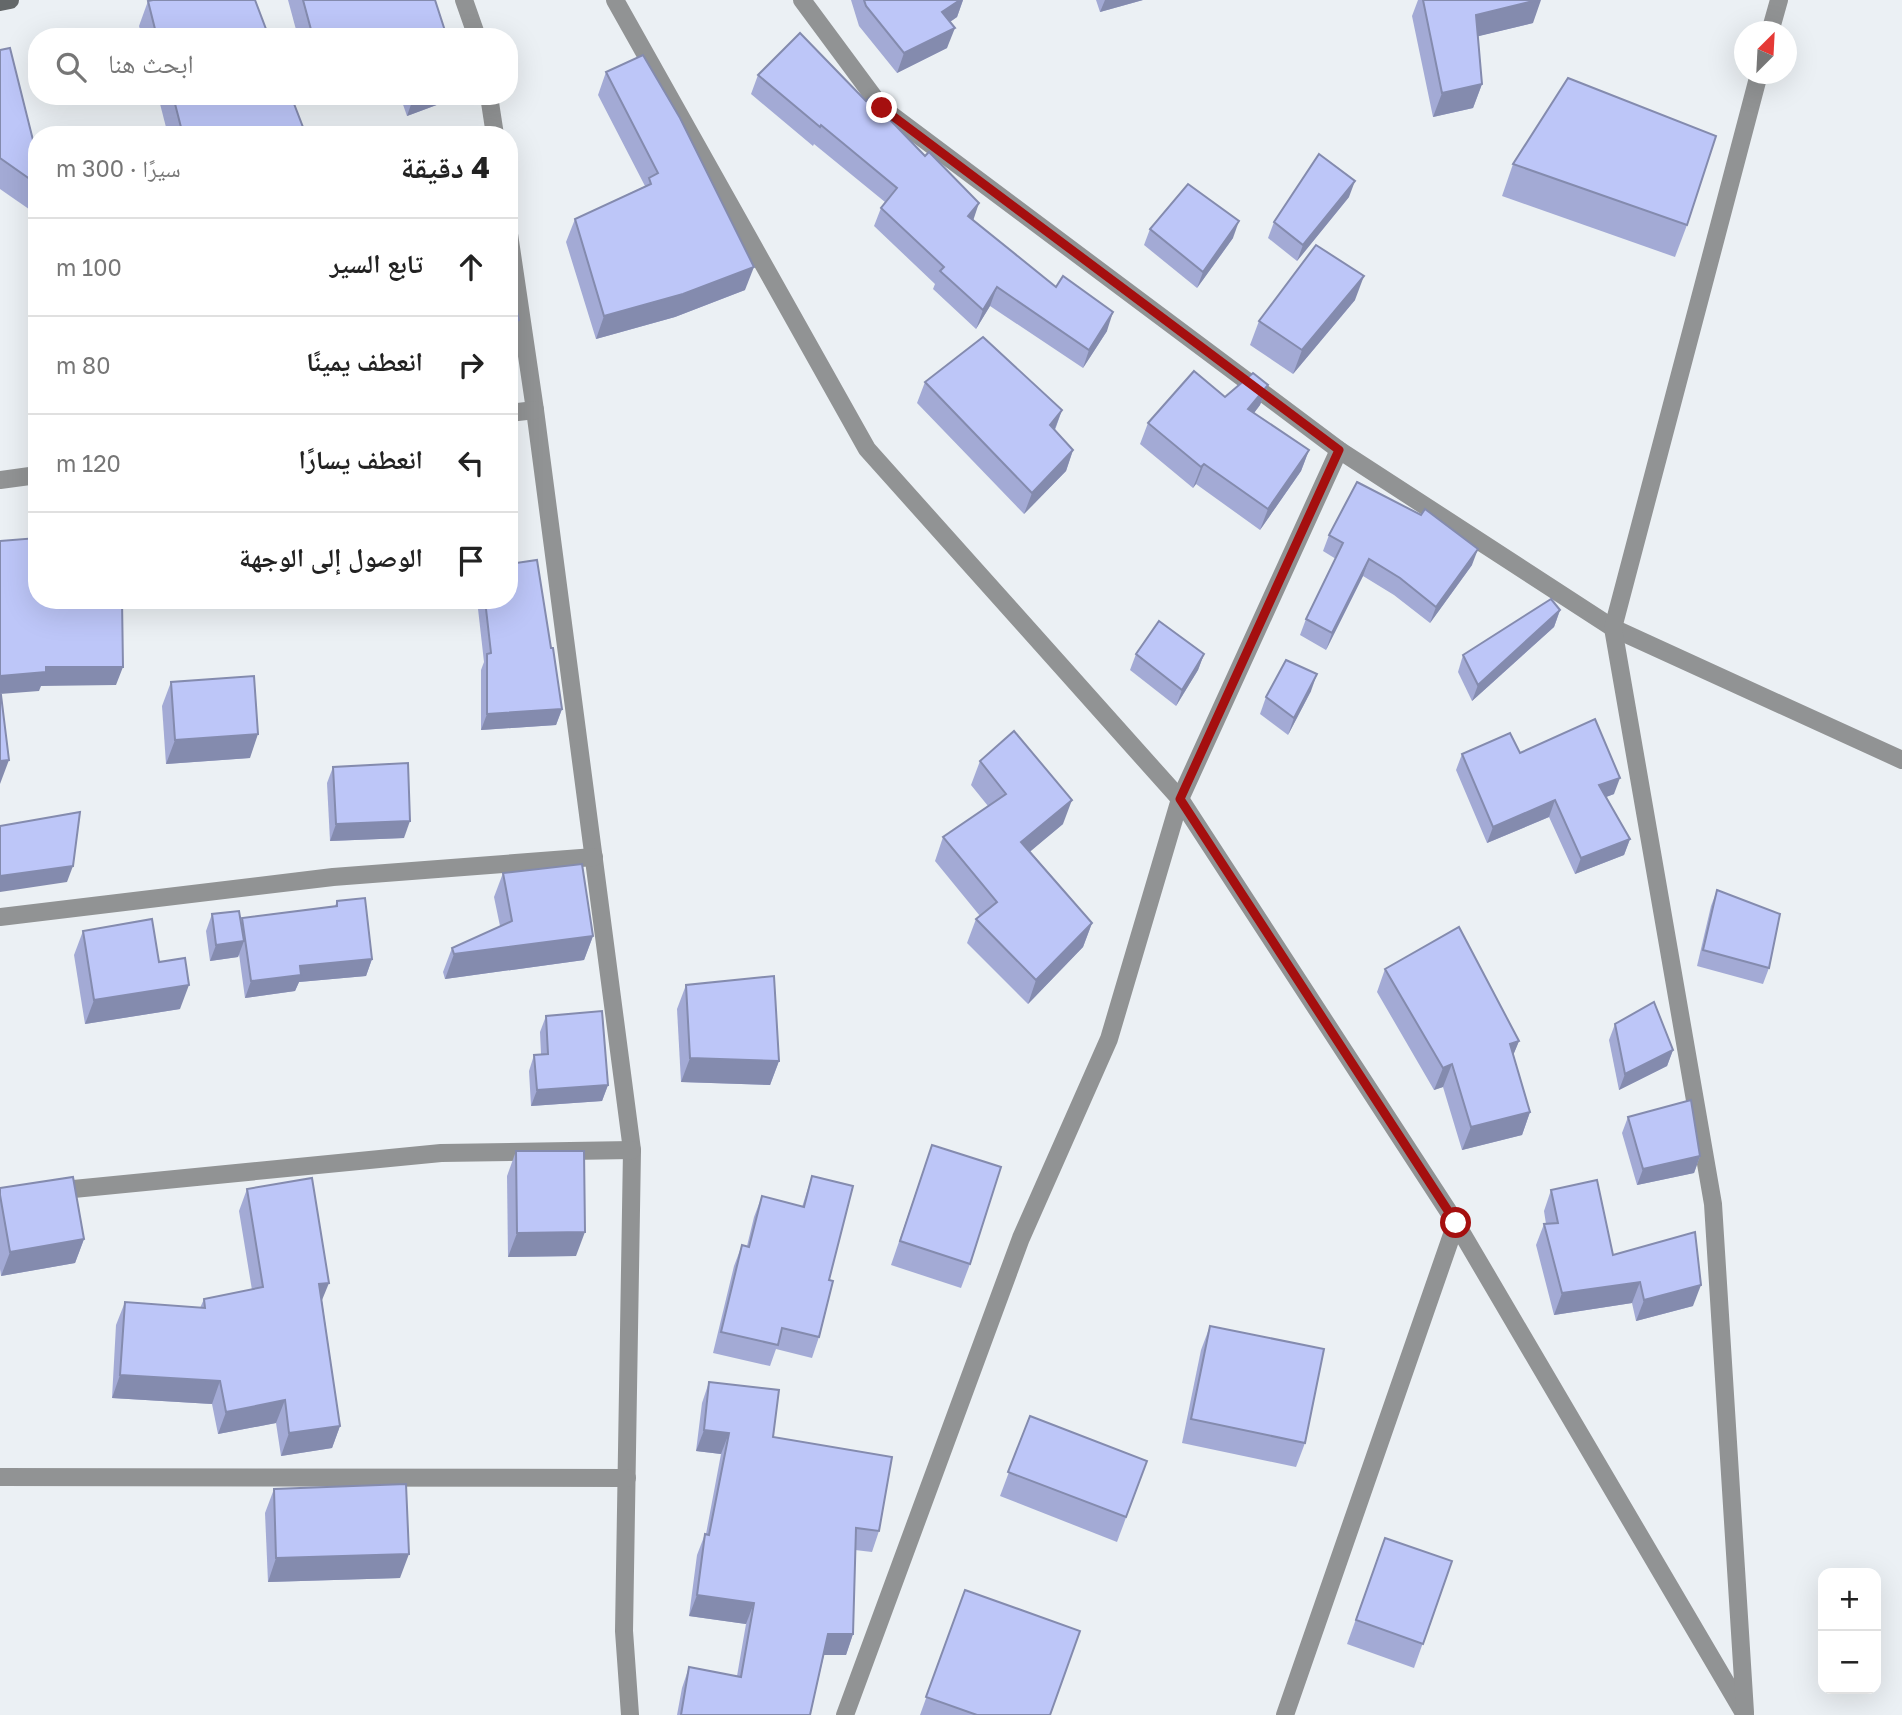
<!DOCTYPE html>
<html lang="ar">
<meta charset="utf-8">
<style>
:root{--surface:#fff;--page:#f6f6f6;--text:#222;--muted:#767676;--line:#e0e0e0}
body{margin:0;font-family:"Golos Text","Noto Naskh Arabic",sans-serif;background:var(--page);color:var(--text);direction:rtl}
.controls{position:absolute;right:21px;bottom:21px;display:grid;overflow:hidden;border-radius:14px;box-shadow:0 7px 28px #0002}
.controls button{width:63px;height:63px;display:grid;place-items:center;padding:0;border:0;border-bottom:2px solid var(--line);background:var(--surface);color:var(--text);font:35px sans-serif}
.compass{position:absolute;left:1734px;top:21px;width:63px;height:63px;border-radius:50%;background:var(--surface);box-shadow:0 7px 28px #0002;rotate:24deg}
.stop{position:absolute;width:21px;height:21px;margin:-16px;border:5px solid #a50f0f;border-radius:50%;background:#fff}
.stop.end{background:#a50f0f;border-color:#fff;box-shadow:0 2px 7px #0008}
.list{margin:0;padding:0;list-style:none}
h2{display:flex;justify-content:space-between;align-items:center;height:91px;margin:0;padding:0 28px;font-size:30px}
h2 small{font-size:23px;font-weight:400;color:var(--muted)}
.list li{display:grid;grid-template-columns:46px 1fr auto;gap:21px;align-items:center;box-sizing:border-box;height:98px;padding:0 28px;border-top:2px solid var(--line)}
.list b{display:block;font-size:26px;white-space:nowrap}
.list em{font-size:23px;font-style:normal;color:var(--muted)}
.icon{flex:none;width:38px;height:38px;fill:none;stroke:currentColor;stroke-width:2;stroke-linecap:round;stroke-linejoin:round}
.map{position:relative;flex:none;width:1902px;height:1715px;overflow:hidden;direction:ltr}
.search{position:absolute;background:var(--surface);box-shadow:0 7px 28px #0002;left:28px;top:28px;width:490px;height:77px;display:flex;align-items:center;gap:18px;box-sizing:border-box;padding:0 24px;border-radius:28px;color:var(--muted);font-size:26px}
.panel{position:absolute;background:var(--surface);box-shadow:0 7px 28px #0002;left:28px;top:126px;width:490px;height:483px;border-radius:28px;direction:rtl}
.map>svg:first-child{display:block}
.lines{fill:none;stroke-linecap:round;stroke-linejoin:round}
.street{stroke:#919394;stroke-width:18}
.secondary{stroke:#646869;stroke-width:18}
.wall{fill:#a3aad5}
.shaded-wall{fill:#848bae}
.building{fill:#bdc6f8;stroke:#848bae;stroke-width:2}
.route{stroke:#a50f0f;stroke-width:9}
</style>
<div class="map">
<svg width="1902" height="1715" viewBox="0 0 1902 1715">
<rect width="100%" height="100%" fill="#ebf0f4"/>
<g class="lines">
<g class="street">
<polyline points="464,0 477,37"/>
<polyline points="615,0 867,449 1180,799 1456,1223 1745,1715"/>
<polyline points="802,0 882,108 1339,450 1613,628 1902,760"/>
<polyline points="1770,32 1779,0"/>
<polyline points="489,96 495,135"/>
<polyline points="509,234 535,410 632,1150 624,1631 630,1715"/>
<polyline points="509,413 535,410"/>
<polyline points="0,480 37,475"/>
<polyline points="0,917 333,877 594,857"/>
<polyline points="53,1191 441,1153 632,1150"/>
<polyline points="0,1477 627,1478"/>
<polyline points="1745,1712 1713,1204 1613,628 1759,74"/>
<polyline points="845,1715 1021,1238 1109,1039 1180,799 1339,450"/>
<polyline points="1285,1715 1456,1223"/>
</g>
<polyline class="secondary" points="0,2 10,0"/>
</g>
<g class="wall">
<polygon points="288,0 435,0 447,37 298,37"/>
<polygon points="851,0 963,0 957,17 950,22 947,48 897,73 859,26"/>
<polygon points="1096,0 1143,0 1100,12"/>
<polygon points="1418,0 1423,0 1533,23 1478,36 1482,84 1473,108 1433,117 1412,16"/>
<polygon points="148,1 269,37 142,37 139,26"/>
<polygon points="0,50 37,156 36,214 0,189"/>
<polygon points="606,72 745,290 675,317 596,339 566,242 575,219 645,186 598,95"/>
<polygon points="758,75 973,220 1107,331 1083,368 990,306 976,329 933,289 935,284 874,226 881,208 885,202 814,144 813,146 751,94"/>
<polygon points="158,96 291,96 306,135 168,135"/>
<polygon points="400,96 451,96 450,100 407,116"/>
<polygon points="1513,164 1687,225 1675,257 1502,196"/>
<polygon points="1349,197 1297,261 1268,238 1274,222"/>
<polygon points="1150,229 1233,238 1197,288 1144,245"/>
<polygon points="1355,300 1293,374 1250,345 1259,321"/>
<polygon points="925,382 1062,410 1055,430 1073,450 1066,471 1024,514 917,403"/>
<polygon points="1268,385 1260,405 1254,413 1309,450 1301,471 1260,530 1196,484 1193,488 1140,444 1148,423 1225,397"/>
<polygon points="1329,535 1472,565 1430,623 1394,595 1363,576 1326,650 1300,635 1306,619 1336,559 1323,551"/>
<polygon points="477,600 509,600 562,709 556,725 481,730 481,670 484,662"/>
<polygon points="1560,610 1554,627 1472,701 1458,672 1463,655"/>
<polygon points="1136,654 1204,654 1198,670 1176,706 1130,670"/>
<polygon points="171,682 250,758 166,764 162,706"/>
<polygon points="1311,691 1288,735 1260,714 1266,697"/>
<polygon points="1520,753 1614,794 1606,797 1630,839 1624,855 1575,874 1549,817 1487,843 1456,770 1462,754"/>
<polygon points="980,761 1063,824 1030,851 1092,923 1083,947 1028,1004 967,943 976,919 980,916 935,861 943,837 988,806 971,785"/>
<polygon points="333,767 404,838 330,841 327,783"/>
<polygon points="503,873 593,936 584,960 445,979 443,972 452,948 500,926 494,897"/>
<polygon points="1717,890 1769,968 1763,984 1697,966 1711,906"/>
<polygon points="337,901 372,959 366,976 299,982 295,991 245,998 239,954 238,957 210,961 206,931 212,914 241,923 242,918 335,906"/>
<polygon points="83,931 159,962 180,1009 85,1024 74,955"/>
<polygon points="1385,969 1519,1041 1513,1055 1530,1112 1522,1135 1462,1150 1443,1087 1434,1090 1377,992"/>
<polygon points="686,985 779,1061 770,1085 681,1082 677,1009"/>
<polygon points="546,1016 608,1085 602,1101 531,1106 529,1071 534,1055 541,1054 540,1032"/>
<polygon points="1615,1024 1673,1050 1667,1066 1619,1090 1609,1040"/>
<polygon points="1628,1117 1700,1156 1694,1173 1637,1185 1622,1133"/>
<polygon points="932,1145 970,1264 961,1288 891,1265"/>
<polygon points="516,1151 576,1256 508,1257 507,1176"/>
<polygon points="812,1176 829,1280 819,1337 812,1358 776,1349 770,1366 713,1353 734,1266 742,1245 747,1246 754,1217 762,1196 802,1207"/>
<polygon points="0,1188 84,1239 75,1263 1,1276 0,1269"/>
<polygon points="247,1189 322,1301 340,1426 332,1448 281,1456 276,1423 218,1434 212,1404 112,1398 116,1325 125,1302 200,1308 204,1299 252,1290 239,1211"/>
<polygon points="1551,1190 1613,1255 1693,1306 1636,1321 1632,1303 1554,1315 1536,1245 1544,1224 1546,1224 1544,1211"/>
<polygon points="1210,1326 1305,1443 1296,1467 1182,1443 1201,1350"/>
<polygon points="709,1382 879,1531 872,1552 855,1550 853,1634 846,1655 824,1655 810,1715 677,1715 682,1688 689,1667 737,1676 746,1624 689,1616 697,1555 705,1534 706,1534 721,1454 696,1451 702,1403"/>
<polygon points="1030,1416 1147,1461 1117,1542 1000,1496"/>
<polygon points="274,1489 400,1578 268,1582 265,1513"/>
<polygon points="1385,1538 1452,1561 1414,1668 1347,1644"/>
<polygon points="965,1590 1050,1715 920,1715"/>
</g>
<g class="shaded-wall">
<polygon points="960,0 963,0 957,17 935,32 942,12"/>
<polygon points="1105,0 1143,0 1100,12"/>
<polygon points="1537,0 1541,0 1533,23 1467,39 1476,15"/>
<polygon points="955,28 947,48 897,73 904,53"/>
<polygon points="1482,84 1473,108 1433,117 1442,93"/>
<polygon points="414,96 451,96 450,100 407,116"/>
<polygon points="1355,181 1349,197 1297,261 1303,245"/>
<polygon points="979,203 973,221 968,216"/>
<polygon points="1239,221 1233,238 1197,288 1203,272"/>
<polygon points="754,267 745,290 675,317 596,339 604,316"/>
<polygon points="1364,276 1355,300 1293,374 1302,350"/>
<polygon points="997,287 990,306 976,329 983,310"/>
<polygon points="1113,312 1107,331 1083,368 1089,350"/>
<polygon points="509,320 519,320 510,344 509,344"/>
<polygon points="1268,385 1260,405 1241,430 1248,409"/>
<polygon points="1062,410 1054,431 1050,425"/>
<polygon points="1073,450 1066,471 1024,514 1032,493"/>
<polygon points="1309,450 1301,471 1260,530 1268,509"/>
<polygon points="1204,464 1196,484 1193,488 1201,467"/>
<polygon points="1478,549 1472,565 1430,623 1436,607"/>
<polygon points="1369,559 1363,576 1326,650 1332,633"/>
<polygon points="1560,610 1554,627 1472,701 1478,685"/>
<polygon points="1204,654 1198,670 1176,706 1182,690"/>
<polygon points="46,667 123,667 116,685 41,686 39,691 0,694 0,676"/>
<polygon points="1317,674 1311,691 1288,735 1294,718"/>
<polygon points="562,709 556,725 481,730 487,714"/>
<polygon points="258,734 250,758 166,764 175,740"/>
<polygon points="9,760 0,784 0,761"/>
<polygon points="1620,778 1614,794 1593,802 1599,785"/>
<polygon points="1072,800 1063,824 1013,866 1021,842"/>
<polygon points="1555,800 1549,817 1487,843 1493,827"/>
<polygon points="410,821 404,838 330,841 336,824"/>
<polygon points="1630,839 1624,855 1575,874 1581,858"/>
<polygon points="73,866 67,882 0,892 0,876"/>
<polygon points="1092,923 1083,947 1028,1004 1036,980"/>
<polygon points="593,936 584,960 445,979 454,954"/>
<polygon points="244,941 238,957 210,961 216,945"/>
<polygon points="372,959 366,976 299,982 295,991 245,998 251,981 300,966"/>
<polygon points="189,985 180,1009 85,1024 94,1000"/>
<polygon points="1519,1041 1510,1063 1510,1044"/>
<polygon points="1673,1050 1667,1066 1619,1090 1625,1074"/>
<polygon points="690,1058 779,1061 770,1085 681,1082"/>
<polygon points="1452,1064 1443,1087 1434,1090 1443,1068"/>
<polygon points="608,1085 602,1101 531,1106 537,1090"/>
<polygon points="1530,1112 1522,1135 1462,1150 1471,1127"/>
<polygon points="1700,1156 1694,1173 1637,1185 1643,1169"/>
<polygon points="585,1232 576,1256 508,1257 517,1233"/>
<polygon points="84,1239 75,1263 1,1276 10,1252"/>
<polygon points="1640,1282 1632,1303 1554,1315 1562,1293"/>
<polygon points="329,1283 320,1305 319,1284"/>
<polygon points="1701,1285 1693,1306 1636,1321 1644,1300"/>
<polygon points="120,1375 220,1381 212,1404 112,1398"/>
<polygon points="285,1400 276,1423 218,1434 226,1412"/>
<polygon points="340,1426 332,1448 281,1456 289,1433"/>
<polygon points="704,1430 729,1433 721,1454 696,1451"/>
<polygon points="409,1554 400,1578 268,1582 276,1558"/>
<polygon points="697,1595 754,1603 746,1624 689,1616"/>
<polygon points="828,1634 853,1634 846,1655 821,1655"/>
</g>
<g class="building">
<polygon points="153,0 255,0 269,37 157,37 148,1"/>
<polygon points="303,0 435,0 447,37 313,37"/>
<polygon points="864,0 960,0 942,12 955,28 904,53 866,6"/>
<polygon points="1423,0 1537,0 1476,15 1482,84 1442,93"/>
<polygon points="800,33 866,101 869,98 925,156 929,152 979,203 968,216 1056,287 1063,276 1113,312 1089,350 997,287 983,310 940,271 944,267 881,208 897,188 821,125 820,127 758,75"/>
<polygon points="10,48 37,156 37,184 0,158 0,50"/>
<polygon points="643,55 680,118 754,267 683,294 604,316 575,219 651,184 649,178 658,173 606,72"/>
<polygon points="1568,78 1716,136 1687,225 1513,164"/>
<polygon points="173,96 291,96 306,135 183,135"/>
<polygon points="1319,154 1355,181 1303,245 1274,222"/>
<polygon points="1188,184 1239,221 1203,272 1150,229"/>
<polygon points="1316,245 1364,276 1302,350 1259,321"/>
<polygon points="509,281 519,320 509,320"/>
<polygon points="983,337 1062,410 1050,425 1073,450 1032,493 925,382"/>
<polygon points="1194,371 1225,397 1253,373 1268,385 1248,409 1309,450 1268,509 1204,464 1201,467 1148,423"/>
<polygon points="1357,482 1421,515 1425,509 1478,549 1436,607 1400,578 1369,559 1332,633 1306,619 1343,543 1329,535"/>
<polygon points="37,538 37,600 122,600 123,667 46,667 46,672 0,676 0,541"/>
<polygon points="537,560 551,648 553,648 562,709 487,714 487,654 491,653 485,600 509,600 509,564"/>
<polygon points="1551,599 1560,610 1478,685 1463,655"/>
<polygon points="1159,621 1204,654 1182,690 1136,654"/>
<polygon points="1286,660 1317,674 1294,718 1266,697"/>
<polygon points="254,676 258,734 175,740 171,682"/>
<polygon points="0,695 1,695 9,760 0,761"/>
<polygon points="1595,719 1620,778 1599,785 1630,839 1581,858 1555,800 1493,827 1462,754 1510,733 1520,753"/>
<polygon points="1014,731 1072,800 1021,842 1092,923 1036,980 976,919 997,902 943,837 1006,794 980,761"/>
<polygon points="408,763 410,821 336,824 333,767"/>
<polygon points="80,812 73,866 0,876 0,826"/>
<polygon points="582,864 593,936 454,954 452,948 512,921 503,873"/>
<polygon points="1717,890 1780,914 1769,968 1703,950"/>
<polygon points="365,898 372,959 300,966 301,975 251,981 242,918 337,906 337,901"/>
<polygon points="239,911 244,941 216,945 212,914"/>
<polygon points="152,919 159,962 185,958 189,985 94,1000 83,931"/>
<polygon points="1459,927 1519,1041 1510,1044 1530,1112 1471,1127 1452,1064 1443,1068 1385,969"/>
<polygon points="774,976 779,1061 690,1058 686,985"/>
<polygon points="1654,1002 1673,1050 1625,1074 1615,1024"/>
<polygon points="602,1011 608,1085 537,1090 534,1055 548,1054 546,1016"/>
<polygon points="1691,1100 1700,1156 1643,1169 1628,1117"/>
<polygon points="932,1145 1001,1167 970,1264 900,1241"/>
<polygon points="516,1151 584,1151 585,1232 517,1233"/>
<polygon points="812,1176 853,1186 829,1280 833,1281 819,1337 782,1328 778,1345 721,1332 742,1245 749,1247 762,1196 804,1207"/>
<polygon points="73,1177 84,1239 10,1252 0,1195 0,1188"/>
<polygon points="312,1178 329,1283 319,1284 340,1426 289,1433 285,1400 226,1412 220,1381 120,1375 125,1302 205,1308 204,1299 263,1287 247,1189"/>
<polygon points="1597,1180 1613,1255 1695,1232 1701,1285 1644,1300 1640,1282 1562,1293 1544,1224 1558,1223 1551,1190"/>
<polygon points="1210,1326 1324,1349 1305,1443 1191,1419"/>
<polygon points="709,1382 779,1390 773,1437 892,1457 879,1531 856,1528 853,1634 828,1634 810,1715 681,1715 689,1667 741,1677 754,1603 697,1595 705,1534 709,1535 729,1433 704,1430"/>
<polygon points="1030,1416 1147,1461 1126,1517 1008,1472"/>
<polygon points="406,1484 409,1554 276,1558 274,1489"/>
<polygon points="1385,1538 1452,1561 1423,1644 1356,1620"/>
<polygon points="965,1590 1080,1631 1050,1715 977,1715 926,1697"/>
</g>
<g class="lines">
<polyline class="route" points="882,108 1339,450 1180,799 1456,1223"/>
</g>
</svg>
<div class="controls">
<button>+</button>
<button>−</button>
</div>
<svg class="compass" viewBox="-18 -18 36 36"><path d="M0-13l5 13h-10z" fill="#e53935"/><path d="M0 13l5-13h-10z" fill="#767676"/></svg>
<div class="stop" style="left:1456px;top:1223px"></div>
<div class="stop end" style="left:882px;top:108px"></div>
<div class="search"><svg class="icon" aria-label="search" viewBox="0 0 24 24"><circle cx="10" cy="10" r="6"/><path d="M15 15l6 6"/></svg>ابحث هنا</div>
<section class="panel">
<h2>4 دقيقة<small>سيرًا · 300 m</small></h2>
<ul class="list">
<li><svg class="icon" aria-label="ahead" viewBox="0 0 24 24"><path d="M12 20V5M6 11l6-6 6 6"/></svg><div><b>تابع السير</b></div><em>100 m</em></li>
<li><svg class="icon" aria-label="right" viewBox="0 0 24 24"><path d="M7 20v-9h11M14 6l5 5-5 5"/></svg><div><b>انعطف يمينًا</b></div><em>80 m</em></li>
<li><svg class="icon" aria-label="left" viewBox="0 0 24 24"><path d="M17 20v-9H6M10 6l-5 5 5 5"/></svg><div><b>انعطف يسارًا</b></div><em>120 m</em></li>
<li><svg class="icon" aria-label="arrive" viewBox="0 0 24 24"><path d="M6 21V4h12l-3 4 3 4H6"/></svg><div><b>الوصول إلى الوجهة</b></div></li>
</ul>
</section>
</div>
